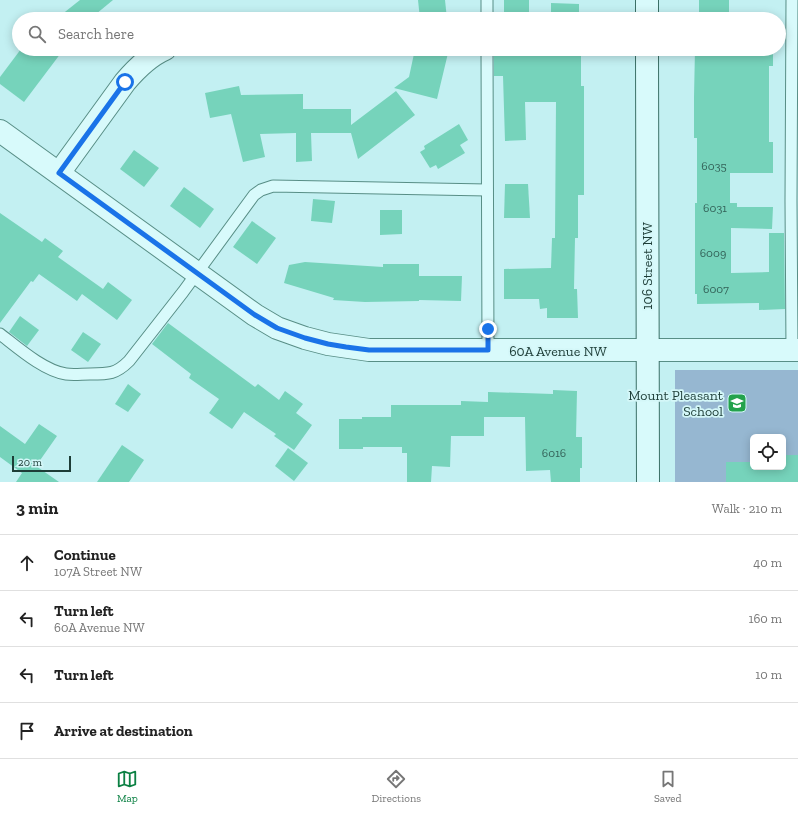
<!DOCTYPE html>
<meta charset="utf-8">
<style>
:root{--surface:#fff;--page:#f6f6f6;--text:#222;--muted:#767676;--line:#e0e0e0;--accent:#0b8043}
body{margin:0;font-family:"Zilla Slab",serif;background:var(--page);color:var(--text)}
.controls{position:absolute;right:12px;bottom:12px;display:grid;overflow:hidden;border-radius:6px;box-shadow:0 2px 10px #0003}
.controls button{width:36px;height:36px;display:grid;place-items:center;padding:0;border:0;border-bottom:1px solid var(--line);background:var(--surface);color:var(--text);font:20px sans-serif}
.scale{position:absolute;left:12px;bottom:10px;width:59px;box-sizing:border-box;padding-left:4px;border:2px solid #1d3d37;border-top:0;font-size:11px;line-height:14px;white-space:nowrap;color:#1d3d37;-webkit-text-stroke:3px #d4f7f8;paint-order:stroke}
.stop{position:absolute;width:12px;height:12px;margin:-9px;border:3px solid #1a73e8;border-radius:50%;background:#fff}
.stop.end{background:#1a73e8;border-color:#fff;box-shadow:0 1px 4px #0008}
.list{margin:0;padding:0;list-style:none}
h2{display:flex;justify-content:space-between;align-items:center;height:52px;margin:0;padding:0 16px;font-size:17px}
h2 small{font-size:13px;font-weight:400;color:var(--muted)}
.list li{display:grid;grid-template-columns:26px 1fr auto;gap:12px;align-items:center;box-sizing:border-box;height:56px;padding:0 16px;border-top:1px solid var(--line)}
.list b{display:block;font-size:15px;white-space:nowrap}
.list p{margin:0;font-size:13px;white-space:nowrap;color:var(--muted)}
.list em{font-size:13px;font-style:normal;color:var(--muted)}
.icon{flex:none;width:22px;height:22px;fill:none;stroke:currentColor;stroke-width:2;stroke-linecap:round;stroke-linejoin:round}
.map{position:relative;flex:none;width:798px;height:482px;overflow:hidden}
.search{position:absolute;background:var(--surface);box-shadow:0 2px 10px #0003;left:12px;right:12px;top:12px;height:44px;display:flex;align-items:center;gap:10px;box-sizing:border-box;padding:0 14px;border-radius:22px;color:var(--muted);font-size:15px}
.sheet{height:276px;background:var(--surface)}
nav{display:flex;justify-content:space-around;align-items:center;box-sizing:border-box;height:56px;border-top:1px solid var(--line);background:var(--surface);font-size:11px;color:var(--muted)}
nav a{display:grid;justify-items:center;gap:2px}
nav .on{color:var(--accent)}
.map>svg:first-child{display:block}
.green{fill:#96b7d1;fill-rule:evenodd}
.building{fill:#76d3bb}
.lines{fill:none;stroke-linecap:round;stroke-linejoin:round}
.lane-casing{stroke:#588e86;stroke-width:13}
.street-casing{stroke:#588e86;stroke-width:24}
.secondary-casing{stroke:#3b7067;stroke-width:24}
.lane{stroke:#d8fafb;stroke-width:11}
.street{stroke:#d8fafb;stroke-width:22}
.secondary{stroke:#d8fafb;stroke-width:22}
.route{stroke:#1a73e8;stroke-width:5}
.labels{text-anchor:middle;stroke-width:3.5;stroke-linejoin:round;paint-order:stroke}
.number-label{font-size:12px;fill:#336258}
.street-label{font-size:14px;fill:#1d3d37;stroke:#d4f7f8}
.poi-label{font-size:14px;fill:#1d3d37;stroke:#d4f7f8;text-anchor:end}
</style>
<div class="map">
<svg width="798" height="482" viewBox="0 0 798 482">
<rect width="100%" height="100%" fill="#c3f0f2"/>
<path class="green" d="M675,370H798V482H675ZM753,437H783V467H753Z"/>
<g class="building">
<polygon points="80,0 113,0 90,19 56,19"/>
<polygon points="418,0 445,0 447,19 420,19"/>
<rect x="504" y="0" width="25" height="16"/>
<rect x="699" y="0" width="30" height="19"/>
<polygon points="551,3 579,4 579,19 551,19"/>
<polygon points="21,49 64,49 24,102 0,84 0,77"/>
<polygon points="415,49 449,49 437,99 394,88 409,77"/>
<polygon points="549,49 581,49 581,86 584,86 584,195 578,195 578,238 575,238 574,289 577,289 578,318 547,318 547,308 540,309 539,299 504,299 504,269 551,268 552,238 555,238 556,102 525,102 526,140 505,141 503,76 494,76 494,53 542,53 542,52 549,52"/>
<polygon points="695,49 773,49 773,66 769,66 769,142 773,142 773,173 730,173 730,203 737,203 737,207 773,207 772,229 731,228 731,273 769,272 769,233 784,233 785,309 759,310 759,303 697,304 697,294 695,294 695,203 697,203 697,138 694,138 694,97"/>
<polygon points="239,86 241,95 303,94 303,109 351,109 351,125 396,91 415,115 358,159 351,133 311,133 312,161 296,162 296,133 260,134 265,157 243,162 231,114 210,118 205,93"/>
<polygon points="459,124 468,140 460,145 465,153 438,169 436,165 430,168 420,152 425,149 424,146"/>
<polygon points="134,150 159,168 144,187 120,169"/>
<polygon points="505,184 528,184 530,218 504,218"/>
<polygon points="184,187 214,209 200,228 170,206"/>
<polygon points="313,199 335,201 332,223 311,221"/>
<polygon points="380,210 402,210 402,234 380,235"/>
<polygon points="0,213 42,242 45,238 63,251 58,257 103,289 108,282 132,300 117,320 82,294 77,301 39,274 33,282 31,281 0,323"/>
<polygon points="252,221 276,238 257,264 233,247"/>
<polygon points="305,262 383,267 383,264 419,264 419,276 462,276 461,301 419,300 419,301 365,302 333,300 334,298 284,283 289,265"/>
<polygon points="20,316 39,330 27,346 9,332"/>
<polygon points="168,323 255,387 258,384 279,400 285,391 303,404 296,413 312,425 294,450 274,436 276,434 244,412 232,429 209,413 219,399 189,378 191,374 152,344"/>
<polygon points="83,332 101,344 88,362 71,350"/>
<polygon points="128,384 141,394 128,412 115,404"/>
<polygon points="553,390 577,391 576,437 582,437 582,468 580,468 580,482 551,482 550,470 526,471 525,417 484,417 484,436 451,436 450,467 432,466 431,482 407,482 407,453 402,453 402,447 363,447 363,449 339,449 339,419 362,419 362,417 391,417 391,405 461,405 461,401 488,402 488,392 553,394"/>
<polygon points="39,424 57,436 36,466 59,482 16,482 22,473 0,457 0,426 25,444"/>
<polygon points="122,445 144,460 129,482 97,482"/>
<polygon points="288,448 308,463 294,481 275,466"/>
<polygon points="783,455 798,455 798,482 726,482 726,462 753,462 753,467 783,467"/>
</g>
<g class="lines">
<defs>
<g id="lane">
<polyline points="487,0 487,19"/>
<polyline points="487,49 488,350"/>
<path d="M0,334C17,347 44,371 66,374C73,375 82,374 90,374C109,374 116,374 129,361L183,292L254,195L261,190L273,186L487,190"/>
<polyline points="792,350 791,201 792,0"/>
</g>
<g id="street">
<polyline points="0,131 255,315 277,328 305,338 328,344 369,350 798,350"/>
<path d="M59,173L125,82C136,69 149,56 165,49"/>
</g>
<g id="secondary">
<polyline points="647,0 647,19"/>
<polyline points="647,49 648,482"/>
</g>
</defs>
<use href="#lane" class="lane-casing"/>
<use href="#street" class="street-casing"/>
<use href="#secondary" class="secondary-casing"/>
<use href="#lane" class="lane"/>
<use href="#street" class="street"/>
<use href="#secondary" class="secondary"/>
</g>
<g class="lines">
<polyline class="route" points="125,82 59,173 255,315 277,328 305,338 328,344 346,347 369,350 488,350 488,329"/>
</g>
<defs>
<symbol id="school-square" viewBox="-11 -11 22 22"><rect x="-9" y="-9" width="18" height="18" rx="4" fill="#23a24c" stroke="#d4f7f8"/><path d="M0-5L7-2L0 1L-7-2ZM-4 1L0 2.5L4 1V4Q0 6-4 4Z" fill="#fff"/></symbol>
</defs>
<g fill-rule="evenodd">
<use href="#school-square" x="726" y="392" width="22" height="22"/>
</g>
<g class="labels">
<g class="number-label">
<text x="714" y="170">6035</text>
<text x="715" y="212">6031</text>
<text x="713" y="257">6009</text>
<text x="716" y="293">6007</text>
<text x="554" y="457">6016</text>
</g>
<g class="street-label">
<text transform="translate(647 266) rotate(-90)" y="5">106 Street NW</text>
<text x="558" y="356">60A Avenue NW</text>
</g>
<g class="poi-label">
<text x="723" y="400">Mount Pleasant<tspan x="723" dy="16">School</tspan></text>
</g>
</g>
</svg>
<div class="controls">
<button><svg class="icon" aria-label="locate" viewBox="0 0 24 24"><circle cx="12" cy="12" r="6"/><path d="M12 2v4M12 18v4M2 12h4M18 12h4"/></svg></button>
</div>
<div class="scale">20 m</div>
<div class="stop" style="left:125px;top:82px"></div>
<div class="stop end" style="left:488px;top:329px"></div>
<div class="search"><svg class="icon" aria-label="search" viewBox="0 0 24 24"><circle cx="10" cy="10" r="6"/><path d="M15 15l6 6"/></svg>Search here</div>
</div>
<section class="sheet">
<h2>3 min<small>Walk · 210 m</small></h2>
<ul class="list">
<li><svg class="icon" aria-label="ahead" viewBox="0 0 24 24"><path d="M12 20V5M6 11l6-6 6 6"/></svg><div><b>Continue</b><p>107A Street NW</p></div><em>40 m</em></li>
<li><svg class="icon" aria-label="left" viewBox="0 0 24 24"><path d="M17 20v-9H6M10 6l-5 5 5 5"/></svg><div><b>Turn left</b><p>60A Avenue NW</p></div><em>160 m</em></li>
<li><svg class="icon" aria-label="left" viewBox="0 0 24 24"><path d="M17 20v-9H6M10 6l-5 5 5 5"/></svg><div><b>Turn left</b></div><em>10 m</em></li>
<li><svg class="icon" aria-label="arrive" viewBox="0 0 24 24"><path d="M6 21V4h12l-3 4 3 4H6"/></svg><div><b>Arrive at destination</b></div></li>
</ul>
</section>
<nav>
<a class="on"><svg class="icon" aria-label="map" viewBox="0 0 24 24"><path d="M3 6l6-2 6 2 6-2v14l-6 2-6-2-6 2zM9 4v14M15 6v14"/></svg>Map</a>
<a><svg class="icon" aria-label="directions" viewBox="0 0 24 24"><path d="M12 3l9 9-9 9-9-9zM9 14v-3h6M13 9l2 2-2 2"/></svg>Directions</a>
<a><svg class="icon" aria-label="saved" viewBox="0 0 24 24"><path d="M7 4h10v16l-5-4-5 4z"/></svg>Saved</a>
</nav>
